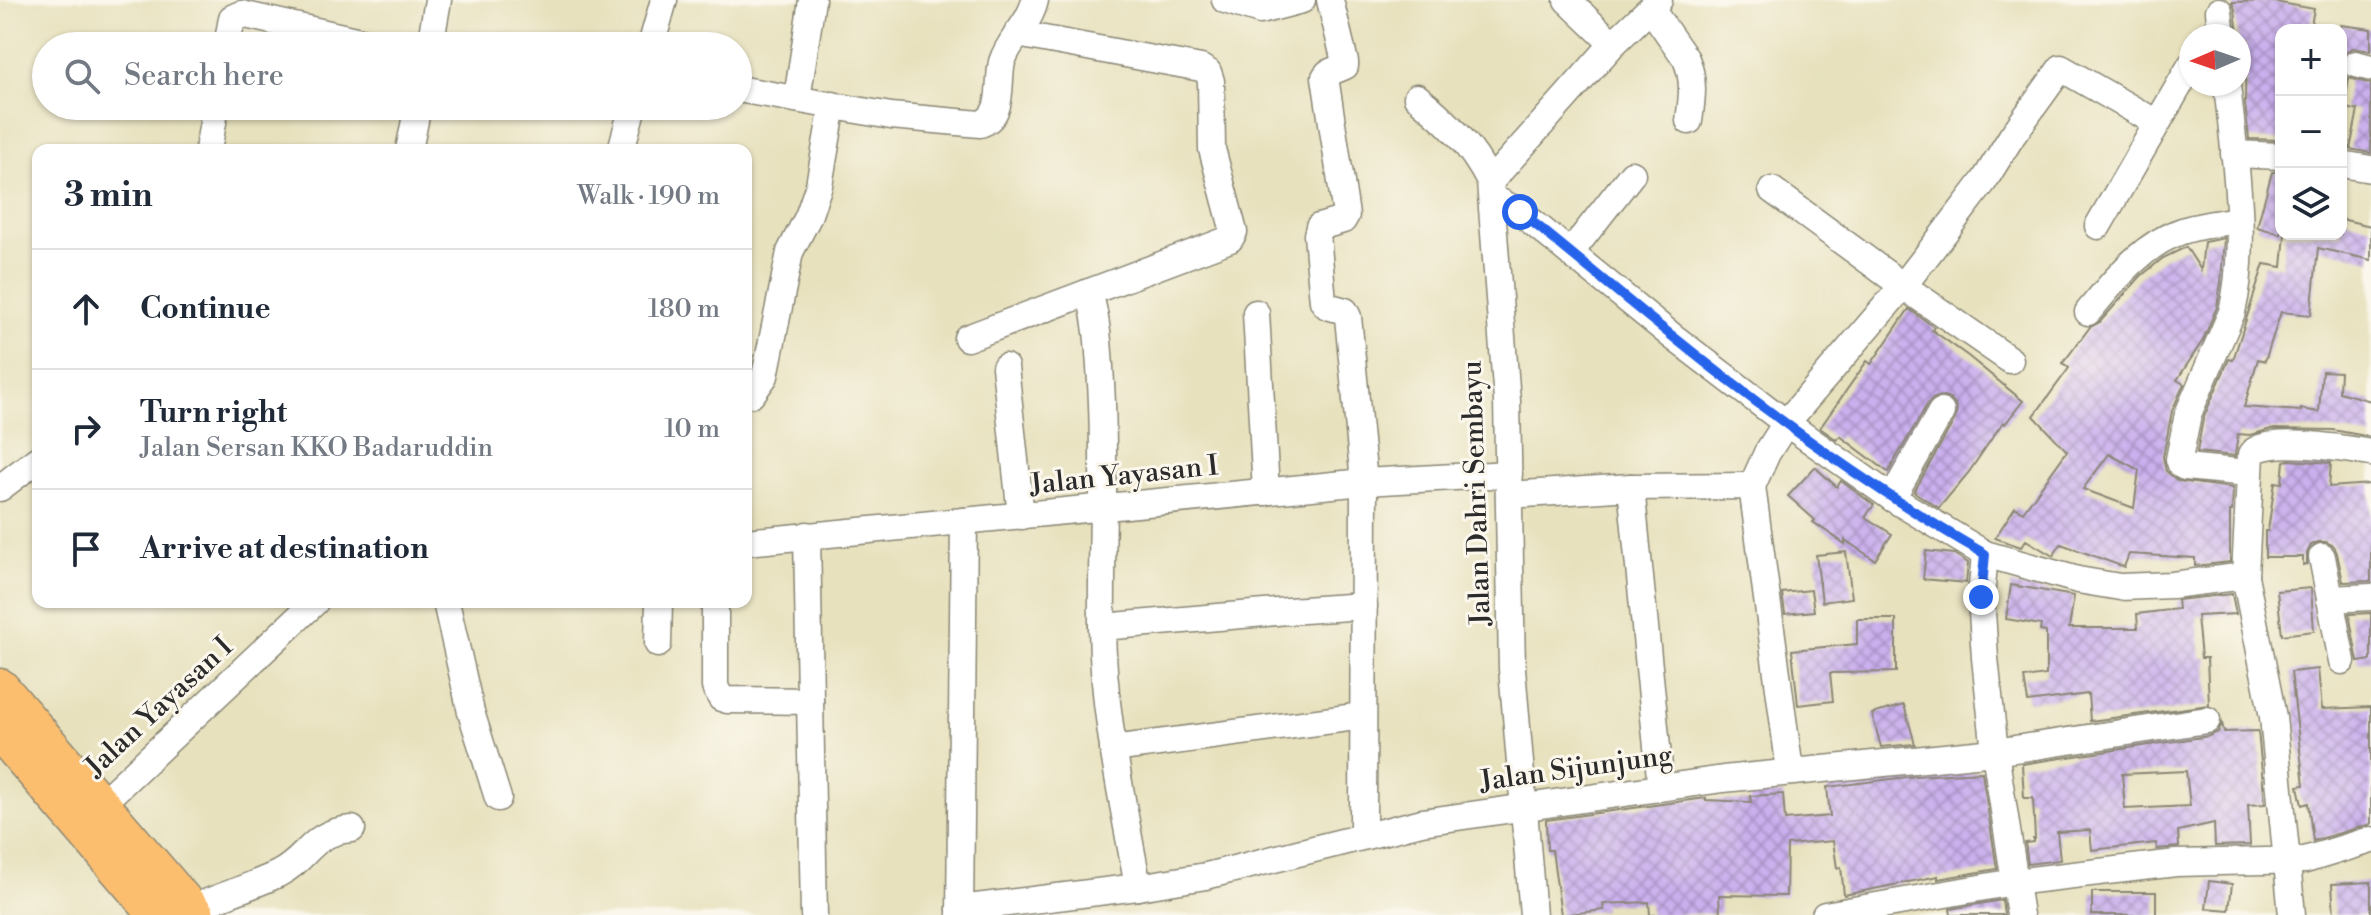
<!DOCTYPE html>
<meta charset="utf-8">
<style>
:root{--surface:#fff;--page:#f6f6f7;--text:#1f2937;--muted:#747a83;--line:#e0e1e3}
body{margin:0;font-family:"Libre Bodoni",serif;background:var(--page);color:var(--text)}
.controls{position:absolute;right:24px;top:24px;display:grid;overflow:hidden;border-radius:16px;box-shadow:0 2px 6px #0004}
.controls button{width:72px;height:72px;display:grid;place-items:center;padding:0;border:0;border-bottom:2px solid var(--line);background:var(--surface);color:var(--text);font:40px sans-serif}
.compass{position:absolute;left:2179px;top:24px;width:72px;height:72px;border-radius:50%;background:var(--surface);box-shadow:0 2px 6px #0004;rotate:268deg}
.stop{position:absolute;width:24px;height:24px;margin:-18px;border:6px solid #2563eb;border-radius:50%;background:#fff}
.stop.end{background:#2563eb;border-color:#fff;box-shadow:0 2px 8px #0008}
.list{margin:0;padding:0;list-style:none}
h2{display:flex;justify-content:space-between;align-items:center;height:104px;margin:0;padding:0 32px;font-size:34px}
h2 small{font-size:26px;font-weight:400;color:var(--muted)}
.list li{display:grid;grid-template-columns:52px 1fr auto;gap:24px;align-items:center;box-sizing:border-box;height:120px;padding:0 32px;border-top:2px solid var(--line)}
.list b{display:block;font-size:30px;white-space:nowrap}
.list p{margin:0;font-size:26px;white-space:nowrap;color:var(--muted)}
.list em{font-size:26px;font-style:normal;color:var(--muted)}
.icon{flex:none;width:44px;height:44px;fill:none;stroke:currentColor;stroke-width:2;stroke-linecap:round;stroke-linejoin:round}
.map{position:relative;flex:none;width:2371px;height:915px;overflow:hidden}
.search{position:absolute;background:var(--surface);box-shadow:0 2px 6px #0004;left:32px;top:32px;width:720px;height:88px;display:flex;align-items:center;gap:20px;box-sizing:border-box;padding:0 28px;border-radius:44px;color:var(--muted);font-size:30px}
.panel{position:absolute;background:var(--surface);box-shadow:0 2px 6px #0004;left:32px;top:144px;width:720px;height:464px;border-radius:16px}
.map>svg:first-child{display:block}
.building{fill:url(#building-cross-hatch);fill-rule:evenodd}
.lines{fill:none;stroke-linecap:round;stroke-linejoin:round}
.minor-casing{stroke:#898674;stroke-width:29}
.highway-casing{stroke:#898674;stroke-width:41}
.minor{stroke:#fff;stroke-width:26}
.highway{stroke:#fbbd6e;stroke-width:38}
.route{stroke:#2563eb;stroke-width:10}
.labels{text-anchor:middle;stroke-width:6;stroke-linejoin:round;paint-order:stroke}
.street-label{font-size:28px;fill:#2b2b2b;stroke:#fbf7ec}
</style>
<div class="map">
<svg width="2371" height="915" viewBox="0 0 2371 915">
<defs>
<pattern id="building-cross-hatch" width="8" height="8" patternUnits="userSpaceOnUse" patternTransform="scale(2)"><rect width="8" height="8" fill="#cbb0ee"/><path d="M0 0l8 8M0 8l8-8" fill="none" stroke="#a58fc1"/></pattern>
</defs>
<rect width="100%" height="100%" fill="#fbf7ec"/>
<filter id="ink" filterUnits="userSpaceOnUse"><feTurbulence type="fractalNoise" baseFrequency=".0125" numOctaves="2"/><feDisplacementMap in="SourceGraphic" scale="16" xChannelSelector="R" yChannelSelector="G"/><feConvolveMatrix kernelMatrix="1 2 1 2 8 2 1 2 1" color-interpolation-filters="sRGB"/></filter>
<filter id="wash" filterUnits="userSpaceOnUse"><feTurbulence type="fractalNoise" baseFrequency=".006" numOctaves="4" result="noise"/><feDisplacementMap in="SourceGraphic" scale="32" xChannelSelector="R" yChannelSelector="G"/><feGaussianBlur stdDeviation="1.8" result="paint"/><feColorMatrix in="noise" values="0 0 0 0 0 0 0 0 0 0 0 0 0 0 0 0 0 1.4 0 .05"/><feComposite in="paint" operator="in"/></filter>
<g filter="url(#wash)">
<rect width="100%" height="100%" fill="#e7e1bd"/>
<g id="blocks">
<g class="building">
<polygon points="2270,1 2314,9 2310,30 2281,30 2281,140 2249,139 2245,103 2246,44 2239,44 2235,9 2232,2"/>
<polygon points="2341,25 2371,29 2371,51 2353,48 2345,52 2341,58"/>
<polygon points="2349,78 2371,84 2371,153 2350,149 2358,110 2344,108"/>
<polygon points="2272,172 2281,172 2281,234 2257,227"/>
<polygon points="2341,219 2371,226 2371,260 2318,248 2311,315 2281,312 2265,361 2258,359 2244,407 2301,411 2301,409 2319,412 2322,371 2340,372 2339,392 2371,401 2371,437 2333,430 2271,429 2250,435 2238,434 2235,456 2197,452 2203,419 2229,359 2233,360 2264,264 2282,267 2285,234 2341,234"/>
<path d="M2224,238L2221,283L2217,307L2203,340L2177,380L2184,384L2172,411L2163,457L2166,471L2178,481L2233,488L2232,511H2230V562L2195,566V558L2129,554L2124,567L2061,544L2053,556L2026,540L2021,547L1995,538L2015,507L2023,512L2067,451L2034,416L2069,368L2063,363L2090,327L2100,322L2141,276L2163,258L2186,247L2201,270L2204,242ZM2109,454L2139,470L2134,508L2083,489Z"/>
<polygon points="1909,309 1934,327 1932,330 1968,356 2023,401 2005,424 2003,422 1969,472 1939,508 1914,492 1955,419 1957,411 1955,405 1950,399 1940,396 1932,399 1928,403 1888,472 1840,436 1837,440 1820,428 1867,361 1871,364"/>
<polygon points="2289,460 2331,463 2329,487 2371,484 2371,581 2343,582 2337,553 2334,546 2326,542 2318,542 2311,545 2307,553 2307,564 2303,565 2303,557 2265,557 2265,531 2268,531 2275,482 2282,483 2284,461"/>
<polygon points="1815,467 1837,487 1841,481 1874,505 1865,517 1892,534 1875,560 1845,540 1845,544 1813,522 1815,520 1788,496"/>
<polygon points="1926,551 1954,554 1968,563 1966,583 1923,579"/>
<polygon points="1846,552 1852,598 1822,602 1816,555"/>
<polygon points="2011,585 2074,596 2069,628 2138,628 2137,614 2178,609 2177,600 2232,594 2236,614 2197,616 2201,658 2207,658 2209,705 2090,721 2088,694 2028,702 2024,678 2046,675 2046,632 2040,631 2041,625 2006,619"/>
<polygon points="2311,588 2314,631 2282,635 2277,591"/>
<polygon points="1811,590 1814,611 1785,614 1782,593"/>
<polygon points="2371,613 2371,660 2358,662 2349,614"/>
<polygon points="1857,619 1896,619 1896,672 1830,673 1833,701 1798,705 1792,650 1857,644"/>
<polygon points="2318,669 2322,709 2371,707 2371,824 2313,841 2308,803 2302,805 2298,786 2304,785 2291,672"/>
<polygon points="1904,705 1915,744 1881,747 1872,714"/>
<path d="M2222,723L2224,732L2258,731L2265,804L2248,805L2250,845L2215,846L2214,823L2178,831L2179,847L2157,849L2156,843L2092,850L2090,830L2057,832L2060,860L2028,864L2025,843L2033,842V839H2035L2033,798H2024L2022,764L2209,736L2218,732ZM2186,771L2190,806L2125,809L2122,774Z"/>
<polygon points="1982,772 1997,869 1938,879 1938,876 1844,895 1841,867 1837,868 1833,841 1787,845 1786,896 1719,895 1720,913 1650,915 1649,902 1603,904 1604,910 1561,915 1552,850 1547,850 1546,820 1706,798 1706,800 1751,802 1750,796 1783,794 1785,820 1830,816 1827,787 1915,776"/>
<polygon points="2209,881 2232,884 2229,910 2206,908"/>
<polygon points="2371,882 2371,915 2334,915 2332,884"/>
<rect x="2092" y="892" width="64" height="23"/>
<polygon points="2002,900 2004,915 1951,915 1950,909"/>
</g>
</g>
</g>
<g filter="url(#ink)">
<use href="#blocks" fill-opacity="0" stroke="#898674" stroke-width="2"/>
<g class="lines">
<defs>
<g id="minor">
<polyline points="1225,0 1260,11 1302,0"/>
<polyline points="1330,0 1345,62 1345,66 1328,73 1325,77 1346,215 1343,220 1319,227 1317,235 1323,301 1327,306 1345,311 1348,317 1364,482 1363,836"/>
<polyline points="1567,0 1613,44"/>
<path d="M1651,9L1686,59C1695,80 1692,99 1689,121"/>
<polyline points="2219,11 2222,36"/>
<polyline points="227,46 232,18 241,14 382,46"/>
<polyline points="430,46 438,0"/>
<polyline points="651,46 664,0"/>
<polyline points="2356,64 2371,68"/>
<path d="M2227,84C2234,155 2249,243 2232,312L2188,414L2179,459L2181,465L2185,467L2248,473"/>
<path d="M738,89L891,116L980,124C1005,116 997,83 1002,62C1009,39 1030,24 1035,0"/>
<path d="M1417,97C1449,123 1471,145 1490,182L1507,401L1512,669L1533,915"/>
<polyline points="797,99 812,0"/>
<polyline points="208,150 216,106"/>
<polyline points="409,150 418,106"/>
<polyline points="621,150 633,106"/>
<polyline points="2234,154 2281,156"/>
<polyline points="2341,164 2371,169"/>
<polyline points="1490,182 1613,44 1659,0"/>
<polyline points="1772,190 1903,286 2010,360"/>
<polyline points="1492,198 1520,212 1672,336 1786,423 1892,498 1985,554 2078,580 2120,587 2172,585 2245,576"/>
<polyline points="2098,226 2191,65"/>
<polyline points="1571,252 1632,174"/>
<path d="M1089,292C1098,322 1099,352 1101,383C1106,464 1101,546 1102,627C1103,715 1123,801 1138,887"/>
<path d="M2088,312C2114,281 2142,244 2182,231C2200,225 2220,223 2238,220"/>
<polyline points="1256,313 1266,492"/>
<polyline points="967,338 1230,239 1234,232 1212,149 1211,81 1208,72 1201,68 1017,34"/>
<polyline points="1005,367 1021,516"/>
<polyline points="752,394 765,376 790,252 808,217 819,185 833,105"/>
<polyline points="1752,486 1767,453 1786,423 1903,286 1952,223 1984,181 2012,136 2061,68 2157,123"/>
<polyline points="1631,487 1661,787"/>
<polyline points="0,488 38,459"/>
<polyline points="1509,495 1631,487 1752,486 1790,771"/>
<polyline points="1892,498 1941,412"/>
<polyline points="807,535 814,915"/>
<polyline points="746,542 1364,482 1509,474"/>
<polyline points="1985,554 1981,597 1985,658 1995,752 2020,915"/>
<polyline points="2322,557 2342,661"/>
<polyline points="2330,599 2371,597"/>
<polyline points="446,602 471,712 498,798"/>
<polyline points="715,602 715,687 721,698 727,700 810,701"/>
<polyline points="1102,627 1288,611 1364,606"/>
<polyline points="658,644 659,602"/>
<polyline points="1113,749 1363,716"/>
<polyline points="88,816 315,602"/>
<path d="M190,909C219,897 250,887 278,874C310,858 310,832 352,829"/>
<polyline points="960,909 1138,887 1206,876 1422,822 1723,779 1995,752 2207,720"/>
<polyline points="960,915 964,521"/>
<polyline points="1825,915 2014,882 2176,863 2305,860 2371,840"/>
<path d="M2292,915L2273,717L2245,576L2251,454C2264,435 2347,449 2371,453"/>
</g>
<g id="highway">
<polyline points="0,688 195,915"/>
<polyline points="0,731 158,915"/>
</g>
</defs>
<use href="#minor" class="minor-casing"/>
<use href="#highway" class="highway-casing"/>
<use href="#minor" class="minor"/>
<use href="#highway" class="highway"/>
</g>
</g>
<g class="lines" filter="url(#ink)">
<path class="route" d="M1520,212C1571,252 1620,295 1671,335C1770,415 1874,491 1985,554L1981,597"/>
</g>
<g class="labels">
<g class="street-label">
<text transform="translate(1124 474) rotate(-6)" y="10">Jalan Yayasan I</text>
<text transform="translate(1475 493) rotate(-92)" y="10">Jalan Dahri Sembayu</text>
<text transform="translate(158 706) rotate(-43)" y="10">Jalan Yayasan I</text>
<text transform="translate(1576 767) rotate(-8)" y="10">Jalan Sijunjung</text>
</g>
</g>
</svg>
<div class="controls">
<button>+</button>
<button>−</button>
<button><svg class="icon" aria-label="layers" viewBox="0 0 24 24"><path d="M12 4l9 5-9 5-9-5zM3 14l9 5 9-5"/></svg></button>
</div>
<svg class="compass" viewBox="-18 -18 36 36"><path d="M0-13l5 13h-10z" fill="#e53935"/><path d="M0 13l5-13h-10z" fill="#747a83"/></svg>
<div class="stop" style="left:1520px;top:212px"></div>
<div class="stop end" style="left:1981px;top:597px"></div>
<div class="search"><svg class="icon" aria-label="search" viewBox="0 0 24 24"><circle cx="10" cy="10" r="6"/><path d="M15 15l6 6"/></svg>Search here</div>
<section class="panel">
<h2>3 min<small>Walk · 190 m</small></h2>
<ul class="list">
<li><svg class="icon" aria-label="ahead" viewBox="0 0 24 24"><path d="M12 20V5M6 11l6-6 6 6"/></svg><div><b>Continue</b></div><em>180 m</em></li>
<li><svg class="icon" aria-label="right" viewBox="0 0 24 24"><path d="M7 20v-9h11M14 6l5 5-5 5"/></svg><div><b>Turn right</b><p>Jalan Sersan KKO Badaruddin</p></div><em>10 m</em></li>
<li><svg class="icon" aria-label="arrive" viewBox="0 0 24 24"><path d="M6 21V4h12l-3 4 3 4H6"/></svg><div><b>Arrive at destination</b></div></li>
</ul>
</section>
</div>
